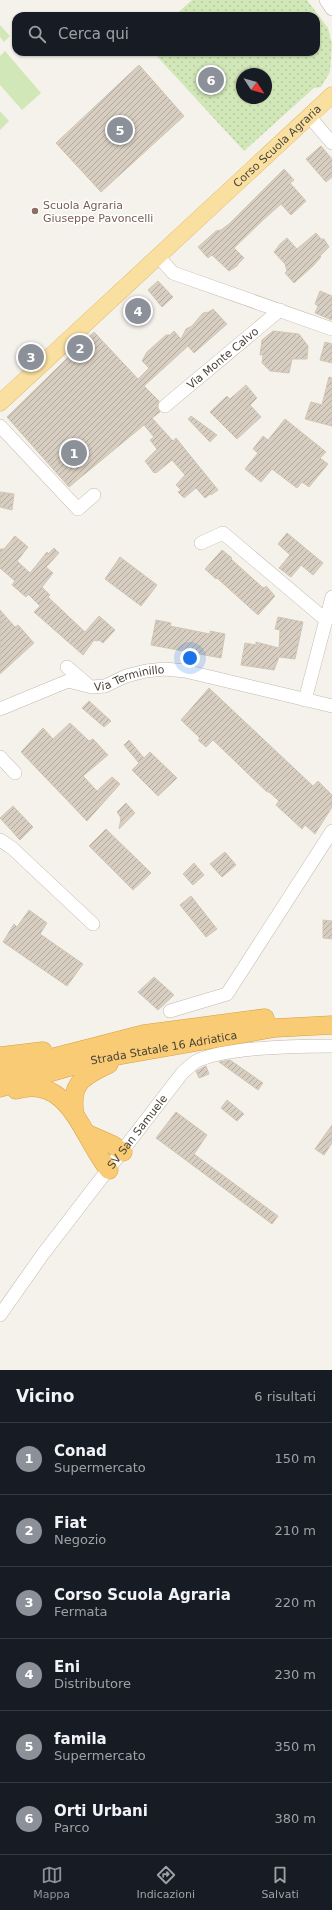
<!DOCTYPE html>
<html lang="it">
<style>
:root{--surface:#171b24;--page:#20242c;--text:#f1f3f6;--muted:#9ea1a6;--line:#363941;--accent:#8c9099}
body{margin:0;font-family:"DejaVu Sans",sans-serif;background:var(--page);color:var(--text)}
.compass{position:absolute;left:236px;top:68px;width:36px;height:36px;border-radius:50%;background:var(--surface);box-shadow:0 1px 3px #0004;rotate:126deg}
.you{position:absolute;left:190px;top:658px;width:14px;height:14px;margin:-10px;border:3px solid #fff;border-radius:50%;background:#1a73e8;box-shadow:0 0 0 6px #1a73e833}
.badge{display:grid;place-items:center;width:26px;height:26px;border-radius:50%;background:var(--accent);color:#fff;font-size:13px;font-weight:700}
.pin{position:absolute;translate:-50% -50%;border:2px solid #fff;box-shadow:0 1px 4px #0006}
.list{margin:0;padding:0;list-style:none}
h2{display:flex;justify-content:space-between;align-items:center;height:52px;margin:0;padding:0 16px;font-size:17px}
h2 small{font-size:13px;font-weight:400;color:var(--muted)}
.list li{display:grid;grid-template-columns:26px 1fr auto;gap:12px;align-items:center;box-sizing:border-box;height:72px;padding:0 16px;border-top:1px solid var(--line)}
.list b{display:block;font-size:15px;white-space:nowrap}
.list p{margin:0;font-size:13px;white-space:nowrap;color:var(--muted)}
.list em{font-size:13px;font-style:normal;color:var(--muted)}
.icon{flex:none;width:22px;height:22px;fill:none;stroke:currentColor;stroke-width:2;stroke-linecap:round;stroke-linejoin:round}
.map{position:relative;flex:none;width:332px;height:1370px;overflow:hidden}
.search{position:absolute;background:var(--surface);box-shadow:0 1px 3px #0004;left:12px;right:12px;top:12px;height:44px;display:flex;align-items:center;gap:10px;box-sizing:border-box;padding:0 14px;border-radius:12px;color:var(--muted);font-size:15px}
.sheet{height:484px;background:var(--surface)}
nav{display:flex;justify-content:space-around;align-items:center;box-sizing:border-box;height:56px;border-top:1px solid var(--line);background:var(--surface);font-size:11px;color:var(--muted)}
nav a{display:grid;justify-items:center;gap:2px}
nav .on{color:var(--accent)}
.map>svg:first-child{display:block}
.green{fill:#d2e7b7}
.garden{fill:url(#garden-dots);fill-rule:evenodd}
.building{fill:url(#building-hatch);stroke:#d1c6b5}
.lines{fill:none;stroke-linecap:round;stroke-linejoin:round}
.minor-casing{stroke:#c1baae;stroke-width:14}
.major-casing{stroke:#e0bd6f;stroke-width:17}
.highway-casing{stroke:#d8a043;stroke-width:19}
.minor{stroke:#fff;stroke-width:13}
.major{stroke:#fae0a0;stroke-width:16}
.highway{stroke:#f8cb74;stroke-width:18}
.education-dot{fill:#8d6e63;stroke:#fff;stroke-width:1.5}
.labels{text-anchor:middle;stroke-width:3;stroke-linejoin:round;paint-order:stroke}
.street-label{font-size:11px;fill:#4a4339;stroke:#fff}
.education-label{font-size:11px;fill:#785e54;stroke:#fff;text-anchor:start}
</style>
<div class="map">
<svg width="332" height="1370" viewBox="0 0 332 1370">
<defs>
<pattern id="garden-dots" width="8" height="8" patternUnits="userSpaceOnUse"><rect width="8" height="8" fill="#d2e7b7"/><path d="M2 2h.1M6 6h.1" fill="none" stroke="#b6c79e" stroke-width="1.8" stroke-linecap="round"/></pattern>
<pattern id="building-hatch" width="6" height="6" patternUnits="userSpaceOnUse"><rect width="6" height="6" fill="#d7cec1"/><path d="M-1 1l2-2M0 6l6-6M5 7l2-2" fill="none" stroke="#b0a99e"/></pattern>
</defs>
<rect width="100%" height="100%" fill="#f5f2ec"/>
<g class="green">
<polygon points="0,25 10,36 4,42 0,37"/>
<polygon points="5,51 41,93 22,110 0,85 0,56"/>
<polygon points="0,111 9,121 0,130"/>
</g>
<path class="garden" d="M192,0H307L328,28L332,44L330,72L321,87L314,88L244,151L153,52H316V16H174ZM242,74H266V98H242Z"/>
<g class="building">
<polygon points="139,65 184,116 101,192 56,143"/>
<polygon points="321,146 332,159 332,177 326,182 306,159"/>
<polygon points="284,169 294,180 290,183 306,201 291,215 281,204 263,220 234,248 244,258 238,264 237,266 229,271 212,255 208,258 198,247 216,231 221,230 229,224"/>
<polygon points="316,233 321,239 324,239 329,247 320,256 321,257 313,266 294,283 285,273 287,271 285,264 274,252 280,244 287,238 297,249"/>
<polygon points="158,281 173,297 162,307 148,290"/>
<polygon points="320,291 332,296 332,320 315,313 318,306 315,304"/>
<polygon points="213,309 227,324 194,353 188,346 144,386 159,401 157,407 160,412 152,418 173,441 176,438 218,490 211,495 210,494 205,498 196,488 184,498 178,492 181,490 176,485 185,475 172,460 156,473 155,472 154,473 145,461 157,449 150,440 154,437 144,425 69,487 7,417 94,332 138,379 149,368 142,361 147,352 166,335 170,335 174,331 181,339 186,329 192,326 203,313 209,312"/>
<polygon points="273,331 299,334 308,346 307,359 292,359 289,373 270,371 262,363 263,355 260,355 262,340"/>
<polygon points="325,342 332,344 332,363 320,360"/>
<polygon points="329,377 332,378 332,426 305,419 311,402 322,405"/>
<polygon points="246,385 257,398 250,405 261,417 237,439 210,412 227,396 230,399"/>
<polygon points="191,416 217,435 210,442 188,419"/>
<polygon points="285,419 326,452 320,458 328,464 309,487 302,482 297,488 272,469 261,482 245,469 258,453 253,449 263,436 268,440"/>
<polygon points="0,492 14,494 12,510 0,507"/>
<polygon points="287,533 323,563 313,575 301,565 291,577 279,568 290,555 278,544"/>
<polygon points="15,536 28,547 17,561 30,573 47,552 48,554 54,548 59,553 46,567 53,573 42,587 50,595 48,597 85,632 99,616 115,630 103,643 99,640 97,641 94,640 83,655 34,612 40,606 28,594 26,597 12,585 15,581 0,568 0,549 4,549"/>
<polygon points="222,550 232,558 231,559 262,587 264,588 266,586 275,596 258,615 217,578 216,579 205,569"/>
<polygon points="120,557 157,585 141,606 105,579"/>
<polygon points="0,610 15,627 18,625 34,643 0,674"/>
<polygon points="278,617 303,622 295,659 279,657 274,670 241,665 245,643 256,645 256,642 279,648 280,630 275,629"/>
<polygon points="156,620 171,623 170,626 210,634 210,631 225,634 221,658 151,645"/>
<polygon points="209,688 313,786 318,781 332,795 332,807 315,834 305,825 302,829 276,805 279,801 269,792 267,792 213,740 206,747 198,740 200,738 181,720"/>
<polygon points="89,701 111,721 104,727 82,708"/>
<polygon points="70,723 89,741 93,739 108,755 83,776 97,791 112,777 120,784 87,821 21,752 43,728 53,739"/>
<polygon points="129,740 144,758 150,752 177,778 158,796 132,770 139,763 124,745"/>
<polygon points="126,803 135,813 119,829 121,818 117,812"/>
<polygon points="13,806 33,827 20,840 0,818"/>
<polygon points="106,829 151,873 133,890 89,846"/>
<polygon points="225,852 236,865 222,877 210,864"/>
<polygon points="194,863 204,875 193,885 183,874"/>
<polygon points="191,896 217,929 206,937 180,905"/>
<polygon points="29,910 47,923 40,934 83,964 67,986 3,942 14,924 17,927"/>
<polygon points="323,920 332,921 332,939 323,938"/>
<polygon points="154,977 174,995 158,1010 138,992"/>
<polygon points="230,1060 263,1083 258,1090 219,1062"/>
<polygon points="206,1066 209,1074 199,1078 196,1071"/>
<polygon points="227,1100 244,1114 237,1121 221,1108"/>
<polygon points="176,1112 207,1135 194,1154 278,1216 272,1224 156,1138"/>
<polygon points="332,1125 332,1143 324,1155 315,1149"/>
</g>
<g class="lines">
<defs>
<g id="minor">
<polyline points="326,0 332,9"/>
<polyline points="309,116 332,143"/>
<polyline points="159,257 173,273 332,329"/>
<path id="s1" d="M165,406L280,310"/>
<polyline points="0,426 78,509 94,495"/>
<polyline points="201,543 223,533 326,620"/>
<polyline points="67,667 87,684"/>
<polyline points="305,700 332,597"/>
<path id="s2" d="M0,709L68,681L92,687L105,686L126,676L146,671L165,669L185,671L332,706"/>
<polyline points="0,757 15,773"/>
<polyline points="0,840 12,848 93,924"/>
<polyline points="170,1011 227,994 332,831"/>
<path id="s3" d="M0,1315L43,1254L183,1072C187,1069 191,1065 195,1062C222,1047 299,1046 332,1046"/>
</g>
<g id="major">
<path id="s4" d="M0,403L332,95"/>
</g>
<g id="highway">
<polyline points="0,1056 43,1051"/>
<polyline points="0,1074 43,1060 144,1034 265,1018"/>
<path id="s5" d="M0,1088L34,1077L94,1060L275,1028L332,1025"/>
<path d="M16,1090C70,1073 83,1140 109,1170"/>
<path d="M75,1115C69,1084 83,1076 109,1064"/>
<polyline points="88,1134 113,1145 123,1152"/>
</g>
</defs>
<use href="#minor" class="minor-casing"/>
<use href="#major" class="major-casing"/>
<use href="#highway" class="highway-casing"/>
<use href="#minor" class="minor"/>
<use href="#major" class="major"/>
<use href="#highway" class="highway"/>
</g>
<circle class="education-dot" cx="35" cy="211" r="4"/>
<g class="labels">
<g class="street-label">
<text dy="4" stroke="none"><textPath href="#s4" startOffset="378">Corso Scuola Agraria</textPath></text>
<text dy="4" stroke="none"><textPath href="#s1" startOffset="75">Via Monte Calvo</textPath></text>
<text dy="4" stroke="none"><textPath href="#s2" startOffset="137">Via Terminillo</textPath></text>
<text dy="4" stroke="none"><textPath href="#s5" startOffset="169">Strada Statale 16 Adriatica</textPath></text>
<text dy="4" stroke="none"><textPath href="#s3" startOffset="229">SV San Samuele</textPath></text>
</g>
<g class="education-label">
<text x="43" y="209">Scuola Agraria<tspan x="43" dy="13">Giuseppe Pavoncelli</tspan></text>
</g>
</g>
</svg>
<svg class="compass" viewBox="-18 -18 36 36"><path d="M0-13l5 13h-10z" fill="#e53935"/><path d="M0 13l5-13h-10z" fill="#9ea1a6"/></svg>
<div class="you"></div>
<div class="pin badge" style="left:74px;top:453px">1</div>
<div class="pin badge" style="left:80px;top:348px">2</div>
<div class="pin badge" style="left:31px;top:357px">3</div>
<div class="pin badge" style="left:138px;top:311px">4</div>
<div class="pin badge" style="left:120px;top:130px">5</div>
<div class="pin badge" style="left:211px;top:80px">6</div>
<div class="search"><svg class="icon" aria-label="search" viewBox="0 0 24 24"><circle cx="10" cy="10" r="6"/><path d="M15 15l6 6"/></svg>Cerca qui</div>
</div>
<section class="sheet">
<h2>Vicino<small>6 risultati</small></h2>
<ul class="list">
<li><span class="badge">1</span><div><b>Conad</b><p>Supermercato</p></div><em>150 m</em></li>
<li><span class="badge">2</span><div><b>Fiat</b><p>Negozio</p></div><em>210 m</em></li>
<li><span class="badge">3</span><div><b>Corso Scuola Agraria</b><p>Fermata</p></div><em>220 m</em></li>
<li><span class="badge">4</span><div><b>Eni</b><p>Distributore</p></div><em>230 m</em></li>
<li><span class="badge">5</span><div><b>famila</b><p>Supermercato</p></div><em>350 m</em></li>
<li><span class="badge">6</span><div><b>Orti Urbani</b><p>Parco</p></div><em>380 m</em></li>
</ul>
</section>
<nav>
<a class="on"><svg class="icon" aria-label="map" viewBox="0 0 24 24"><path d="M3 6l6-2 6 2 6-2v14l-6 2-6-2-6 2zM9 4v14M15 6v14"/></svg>Mappa</a>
<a><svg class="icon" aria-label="directions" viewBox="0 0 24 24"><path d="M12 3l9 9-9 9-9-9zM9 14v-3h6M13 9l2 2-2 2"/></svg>Indicazioni</a>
<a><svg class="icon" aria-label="saved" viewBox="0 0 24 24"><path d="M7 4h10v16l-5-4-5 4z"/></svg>Salvati</a>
</nav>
